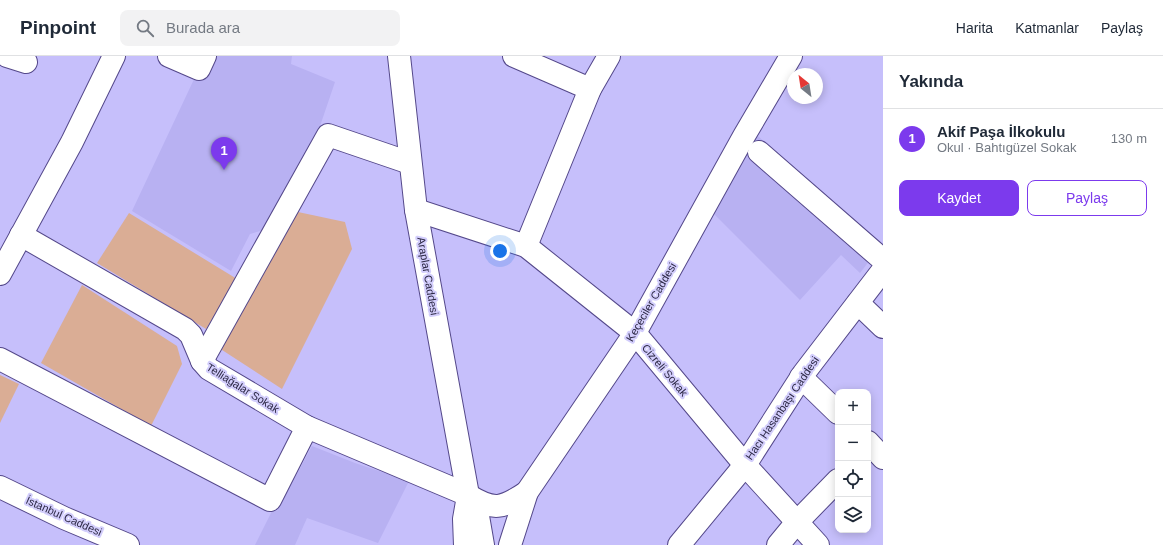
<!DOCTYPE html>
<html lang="tr">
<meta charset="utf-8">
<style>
:root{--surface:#fff;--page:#f2f2f3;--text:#1f2937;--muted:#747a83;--line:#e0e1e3;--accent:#7c3aed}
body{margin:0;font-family:Helvetica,sans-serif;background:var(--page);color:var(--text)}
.controls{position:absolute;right:12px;bottom:12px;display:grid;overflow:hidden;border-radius:8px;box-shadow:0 2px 10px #0003}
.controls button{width:36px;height:36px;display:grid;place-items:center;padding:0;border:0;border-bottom:1px solid var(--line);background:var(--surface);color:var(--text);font:20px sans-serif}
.compass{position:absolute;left:787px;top:12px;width:36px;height:36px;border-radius:50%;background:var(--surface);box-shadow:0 2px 10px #0003;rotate:330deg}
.you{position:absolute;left:500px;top:195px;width:14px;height:14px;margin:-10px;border:3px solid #fff;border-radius:50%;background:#1a73e8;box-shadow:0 0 0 6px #1a73e833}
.badge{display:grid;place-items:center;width:26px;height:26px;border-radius:50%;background:var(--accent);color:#fff;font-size:13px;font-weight:700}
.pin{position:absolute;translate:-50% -33px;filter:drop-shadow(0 1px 2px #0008)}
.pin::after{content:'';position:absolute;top:21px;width:14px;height:12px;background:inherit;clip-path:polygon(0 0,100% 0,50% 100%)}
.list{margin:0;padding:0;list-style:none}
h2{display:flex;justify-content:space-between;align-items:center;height:52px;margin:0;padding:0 16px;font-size:17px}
h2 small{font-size:13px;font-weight:400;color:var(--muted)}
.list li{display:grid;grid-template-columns:26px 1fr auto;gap:12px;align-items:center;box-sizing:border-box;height:60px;padding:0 16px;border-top:1px solid var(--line)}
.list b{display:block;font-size:15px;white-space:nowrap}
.list p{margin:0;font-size:13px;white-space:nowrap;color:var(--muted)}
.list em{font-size:13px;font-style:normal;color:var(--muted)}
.actions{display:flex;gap:8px;padding:12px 16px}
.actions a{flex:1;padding:9px 0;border:1px solid var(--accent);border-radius:8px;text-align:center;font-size:14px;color:var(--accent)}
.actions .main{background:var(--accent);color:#fff}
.icon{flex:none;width:22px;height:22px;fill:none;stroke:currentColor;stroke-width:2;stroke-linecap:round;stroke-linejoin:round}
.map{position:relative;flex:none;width:883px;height:489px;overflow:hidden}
header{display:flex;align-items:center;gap:24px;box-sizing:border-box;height:56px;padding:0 20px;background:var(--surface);border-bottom:1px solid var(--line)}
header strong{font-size:19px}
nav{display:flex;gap:22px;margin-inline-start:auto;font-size:14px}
.search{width:280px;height:36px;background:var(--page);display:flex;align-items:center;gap:10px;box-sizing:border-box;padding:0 14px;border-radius:8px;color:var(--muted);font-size:15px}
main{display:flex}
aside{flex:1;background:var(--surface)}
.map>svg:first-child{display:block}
.built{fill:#b8b1f2}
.green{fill:#daad95}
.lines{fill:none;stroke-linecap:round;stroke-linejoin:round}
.minor-casing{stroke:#54488a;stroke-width:24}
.minor{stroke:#fff;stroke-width:22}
.labels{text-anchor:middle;stroke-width:4;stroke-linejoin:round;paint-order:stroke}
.street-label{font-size:11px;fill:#2d2946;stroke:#d3cefc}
</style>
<header>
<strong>Pinpoint</strong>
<div class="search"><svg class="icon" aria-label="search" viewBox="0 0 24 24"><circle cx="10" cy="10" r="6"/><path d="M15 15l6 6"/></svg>Burada ara</div>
<nav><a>Harita</a><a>Katmanlar</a><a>Paylaş</a></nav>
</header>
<main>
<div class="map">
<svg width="883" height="489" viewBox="0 0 883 489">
<rect width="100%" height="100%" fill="#c6bffb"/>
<g class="built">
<polygon points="211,0 292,0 291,8 335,26 319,73 264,174 250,178 231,215 132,155 196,19"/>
<polygon points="749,72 840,154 877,195 860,217 841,199 800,244 706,150"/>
<polygon points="312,390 355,407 409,425 378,487 307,462 295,489 255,489 273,453 277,455"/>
</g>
<g class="green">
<polygon points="298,156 345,166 352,193 282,333 219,292"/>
<polygon points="129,157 237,223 206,273 97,207"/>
<polygon points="82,229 177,290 182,308 151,370 41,307"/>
<polygon points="0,319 19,328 0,367"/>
</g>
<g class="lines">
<defs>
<g id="minor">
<polyline points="7,0 26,6"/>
<polyline points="169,0 199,13 205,0"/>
<polyline points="399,0 416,154 468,439 478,460 483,489"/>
<polyline points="514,0 590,33"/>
<polyline points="759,96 883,204"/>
<polyline points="416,154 526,190 635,277 745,409 818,489"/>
<path d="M21,179L185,273L191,279L202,305L209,313L307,371L468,439C494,455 502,453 527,436"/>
<polyline points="526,190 590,33 609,0"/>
<polyline points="0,218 72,86 114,0"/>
<polyline points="858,247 883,271"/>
<polyline points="0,303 270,444 307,371"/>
<polyline points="202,305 328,79 410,107"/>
<polyline points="801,321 838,357"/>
<polyline points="868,386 883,402"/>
<polyline points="0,431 64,462 128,489"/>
<polyline points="465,489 464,463 468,440"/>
<polyline points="510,489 527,436 635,277 744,80 791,0"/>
<polyline points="679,489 745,409 804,317 883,214"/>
<polyline points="778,489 797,466 838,424"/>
</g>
</defs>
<use href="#minor" class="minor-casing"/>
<use href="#minor" class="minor"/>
</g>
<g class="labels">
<g class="street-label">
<text transform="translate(428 220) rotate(80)" y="4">Araplar Caddesi</text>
<text transform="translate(651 246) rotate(-60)" y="4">Keçeciler Caddesi</text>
<text transform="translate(665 314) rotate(50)" y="4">Cizreli Sokak</text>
<text transform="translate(243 332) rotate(32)" y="4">Telliağalar Sokak</text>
<text transform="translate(782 352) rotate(-56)" y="4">Hacı Hasanbaşı Caddesi</text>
<text transform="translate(64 460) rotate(24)" y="4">İstanbul Caddesi</text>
</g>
</g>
</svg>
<div class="controls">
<button>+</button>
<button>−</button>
<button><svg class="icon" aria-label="locate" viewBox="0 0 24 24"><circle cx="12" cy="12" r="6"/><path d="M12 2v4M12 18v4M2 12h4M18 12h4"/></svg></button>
<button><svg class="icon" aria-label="layers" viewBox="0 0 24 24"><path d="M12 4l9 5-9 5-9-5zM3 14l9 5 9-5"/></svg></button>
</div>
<svg class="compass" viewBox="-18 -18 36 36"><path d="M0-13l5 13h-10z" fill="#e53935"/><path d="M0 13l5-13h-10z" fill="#747a83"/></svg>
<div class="you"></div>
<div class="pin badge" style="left:224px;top:114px">1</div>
</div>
<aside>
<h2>Yakında<small></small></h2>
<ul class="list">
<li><span class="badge">1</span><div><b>Akif Paşa İlkokulu</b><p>Okul · Bahtıgüzel Sokak</p></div><em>130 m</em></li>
</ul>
<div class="actions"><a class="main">Kaydet</a><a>Paylaş</a></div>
</aside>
</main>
